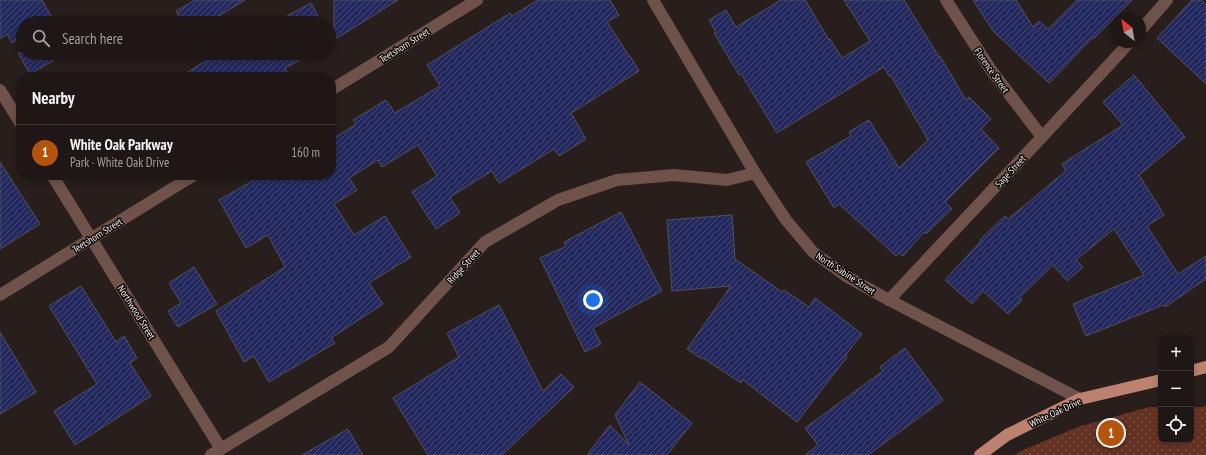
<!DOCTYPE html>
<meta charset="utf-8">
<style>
:root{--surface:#1e1715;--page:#26201e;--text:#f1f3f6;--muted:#a19fa0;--line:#3c3634;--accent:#b45309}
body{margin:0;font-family:"PT Sans Narrow",sans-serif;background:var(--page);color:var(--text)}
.controls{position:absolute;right:12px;bottom:12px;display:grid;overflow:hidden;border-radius:8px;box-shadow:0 2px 6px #0003}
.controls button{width:36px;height:36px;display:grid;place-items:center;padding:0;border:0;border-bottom:1px solid var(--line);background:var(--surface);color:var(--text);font:20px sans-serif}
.compass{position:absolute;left:1110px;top:12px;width:36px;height:36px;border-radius:50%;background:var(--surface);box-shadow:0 2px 6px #0003;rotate:329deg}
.you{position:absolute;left:593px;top:300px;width:14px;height:14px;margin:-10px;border:3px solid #fff;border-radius:50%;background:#1a73e8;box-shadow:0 0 0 6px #1a73e833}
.badge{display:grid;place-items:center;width:26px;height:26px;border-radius:50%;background:var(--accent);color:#fff;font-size:13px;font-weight:700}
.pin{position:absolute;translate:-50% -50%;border:2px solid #fff;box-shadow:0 1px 4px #0006}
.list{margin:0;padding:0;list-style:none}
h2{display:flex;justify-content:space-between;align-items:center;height:52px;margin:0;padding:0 16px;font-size:17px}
h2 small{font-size:13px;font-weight:400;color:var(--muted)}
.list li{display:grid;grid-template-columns:26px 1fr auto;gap:12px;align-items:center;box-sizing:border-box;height:56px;padding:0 16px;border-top:1px solid var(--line)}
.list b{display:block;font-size:15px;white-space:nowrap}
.list p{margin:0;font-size:13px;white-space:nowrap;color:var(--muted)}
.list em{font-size:13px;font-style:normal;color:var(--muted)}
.icon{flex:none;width:22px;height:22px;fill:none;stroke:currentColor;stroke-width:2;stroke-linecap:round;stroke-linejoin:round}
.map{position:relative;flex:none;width:1206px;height:455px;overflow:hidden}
.search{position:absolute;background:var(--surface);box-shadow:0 2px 6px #0003;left:16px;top:16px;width:320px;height:44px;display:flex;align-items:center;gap:10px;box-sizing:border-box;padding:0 14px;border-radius:22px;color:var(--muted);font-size:15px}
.panel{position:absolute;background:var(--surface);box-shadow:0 2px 6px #0003;left:16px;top:72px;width:320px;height:108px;border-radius:16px}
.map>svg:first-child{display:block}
.park{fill:url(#park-dots)}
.building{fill:url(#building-hatch);stroke:#4f515b}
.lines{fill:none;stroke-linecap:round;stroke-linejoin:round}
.minor{stroke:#6f5249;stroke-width:12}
.major{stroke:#bd816f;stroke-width:12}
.labels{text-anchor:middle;stroke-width:3;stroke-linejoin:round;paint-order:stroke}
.street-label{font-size:10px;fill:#f2ebe8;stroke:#0e0a08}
</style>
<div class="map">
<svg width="1206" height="455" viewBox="0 0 1206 455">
<defs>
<pattern id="park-dots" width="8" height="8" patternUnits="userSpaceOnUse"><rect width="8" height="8" fill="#643223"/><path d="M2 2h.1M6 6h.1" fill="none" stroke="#7b5043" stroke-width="1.8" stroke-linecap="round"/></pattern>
<pattern id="building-hatch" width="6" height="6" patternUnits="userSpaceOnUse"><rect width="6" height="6" fill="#23295e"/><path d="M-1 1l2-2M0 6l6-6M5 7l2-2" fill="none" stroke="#434875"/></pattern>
</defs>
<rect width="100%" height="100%" fill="#281f1c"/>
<polygon class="park" points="1206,406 1206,455 1014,455 1021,451 1078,427 1149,407 1161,407 1161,440 1191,440 1191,407 1202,407"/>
<g class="building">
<polygon points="0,0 42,0 52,18 44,23 23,23 23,36 12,43 7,34 0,39"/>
<polygon points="195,0 245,0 207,23 183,23 176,11"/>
<polygon points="334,0 398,0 334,40"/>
<polygon points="538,0 610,0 619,15 607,22 629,56 630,56 639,71 571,113 586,139 559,156 554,149 499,183 492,171 450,197 460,213 436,229 412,192 437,176 418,145 382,167 378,160 349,178 357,190 334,204 354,235 385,216 411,257 369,283 383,304 331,338 335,343 269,382 254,356 244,362 216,311 285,267 268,235 246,248 219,200 263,175 331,175 331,140 356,124 353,120 386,100 395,113 440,86 427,65 510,13 512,16"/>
<polygon points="781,0 805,0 829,40 830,39 842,58 870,41 844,0 904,0 939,57 940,56 966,100 969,97 991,119 981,129 999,148 945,202 952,209 926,234 924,232 903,256 899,253 896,256 839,204 834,208 806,162 851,136 849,132 869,120 899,168 928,140 891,76 889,76 884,67 777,133 741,74 739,75 714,33 716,32 709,20 726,10 736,27"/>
<polygon points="973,0 1016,0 1033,27 1039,21 1048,29 1077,0 1132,0 1093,39 1092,38 1049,83 993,31"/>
<polygon points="1192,0 1201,0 1206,5 1206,84 1157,38"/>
<polygon points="311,3 322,23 288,23 285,17"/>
<polygon points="18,53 66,53 30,74"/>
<polygon points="218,53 313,53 285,68 287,71 278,77 180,77"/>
<polygon points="1134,75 1185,137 1139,175 1164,215 1147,226 1178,274 1206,256 1206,279 1165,307 1163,305 1086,336 1073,304 1144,275 1114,229 1076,260 1083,267 1067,281 1053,265 1019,298 1022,300 1008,314 983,291 972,304 945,280 981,241 980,240 1005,216 1008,219 1066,171 1062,164 1123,125 1103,102"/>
<polygon points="0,162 40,224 0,249"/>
<polygon points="621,212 662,291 593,328 601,344 585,352 540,258 566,246 564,242"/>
<polygon points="732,215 735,259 782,292 784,290 809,307 815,298 862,334 845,356 847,357 797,422 743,380 741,383 703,358 702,359 687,349 731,286 672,291 667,220"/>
<polygon points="194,267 217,304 178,327 168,311 181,303 169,283"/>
<polygon points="81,286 116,342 124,336 137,358 130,363 151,396 75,445 54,411 97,384 49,306"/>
<polygon points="499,305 543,391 561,374 574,387 502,455 428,455 393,398 459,357 447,333"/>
<polygon points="0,332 36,392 0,414"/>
<polygon points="905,348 943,400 868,455 805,455 818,445 805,428 883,371 880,367"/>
<polygon points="640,382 692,423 667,455 587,455 610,425 629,445 615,415"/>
<polygon points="348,429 363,455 302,455"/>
</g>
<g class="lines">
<g class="minor">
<polyline points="653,0 755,173 786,220 813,252 846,276 889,300 1080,399"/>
<polyline points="946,0 991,70 1042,137"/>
<polyline points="1140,31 1167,0"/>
<polyline points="0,90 21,124"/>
<polyline points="331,90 477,0"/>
<polyline points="52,175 221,449"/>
<polyline points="0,295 194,175"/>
<polyline points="889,300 1042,137 1130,42"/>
<polyline points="211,455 389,347 485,242 558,200 617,180 674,175 727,180 755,173"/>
</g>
<g class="major">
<polyline points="1191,371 1206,367"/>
<polyline points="980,455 1007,435 1080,399 1161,380"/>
</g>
</g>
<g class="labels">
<g class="street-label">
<text transform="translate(404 45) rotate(-32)" y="4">Teetshorn Street</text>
<text transform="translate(992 70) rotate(55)" y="4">Florence Street</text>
<text transform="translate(1010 171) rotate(-47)" y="4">Sage Street</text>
<text transform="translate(97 235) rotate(-32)" y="4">Teetshorn Street</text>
<text transform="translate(463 266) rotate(-48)" y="4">Ridge Street</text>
<text transform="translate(846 273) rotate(33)" y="4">North Sabine Street</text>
<text transform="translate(137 312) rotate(58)" y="4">Northwood Street</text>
<text transform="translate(1055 412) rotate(-25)" y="4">White Oak Drive</text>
</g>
</g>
</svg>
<div class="controls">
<button>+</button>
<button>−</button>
<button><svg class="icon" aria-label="locate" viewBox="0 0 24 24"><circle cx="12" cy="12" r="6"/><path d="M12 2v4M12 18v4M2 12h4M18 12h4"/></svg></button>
</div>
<svg class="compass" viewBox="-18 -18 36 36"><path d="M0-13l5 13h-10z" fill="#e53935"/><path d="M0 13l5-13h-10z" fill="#a19fa0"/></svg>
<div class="you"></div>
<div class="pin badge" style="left:1111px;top:433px">1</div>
<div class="search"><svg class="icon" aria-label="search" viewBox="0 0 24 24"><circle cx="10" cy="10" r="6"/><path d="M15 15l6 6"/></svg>Search here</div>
<section class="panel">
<h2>Nearby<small></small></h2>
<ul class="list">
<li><span class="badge">1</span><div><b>White Oak Parkway</b><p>Park · White Oak Drive</p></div><em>160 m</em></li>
</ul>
</section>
</div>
